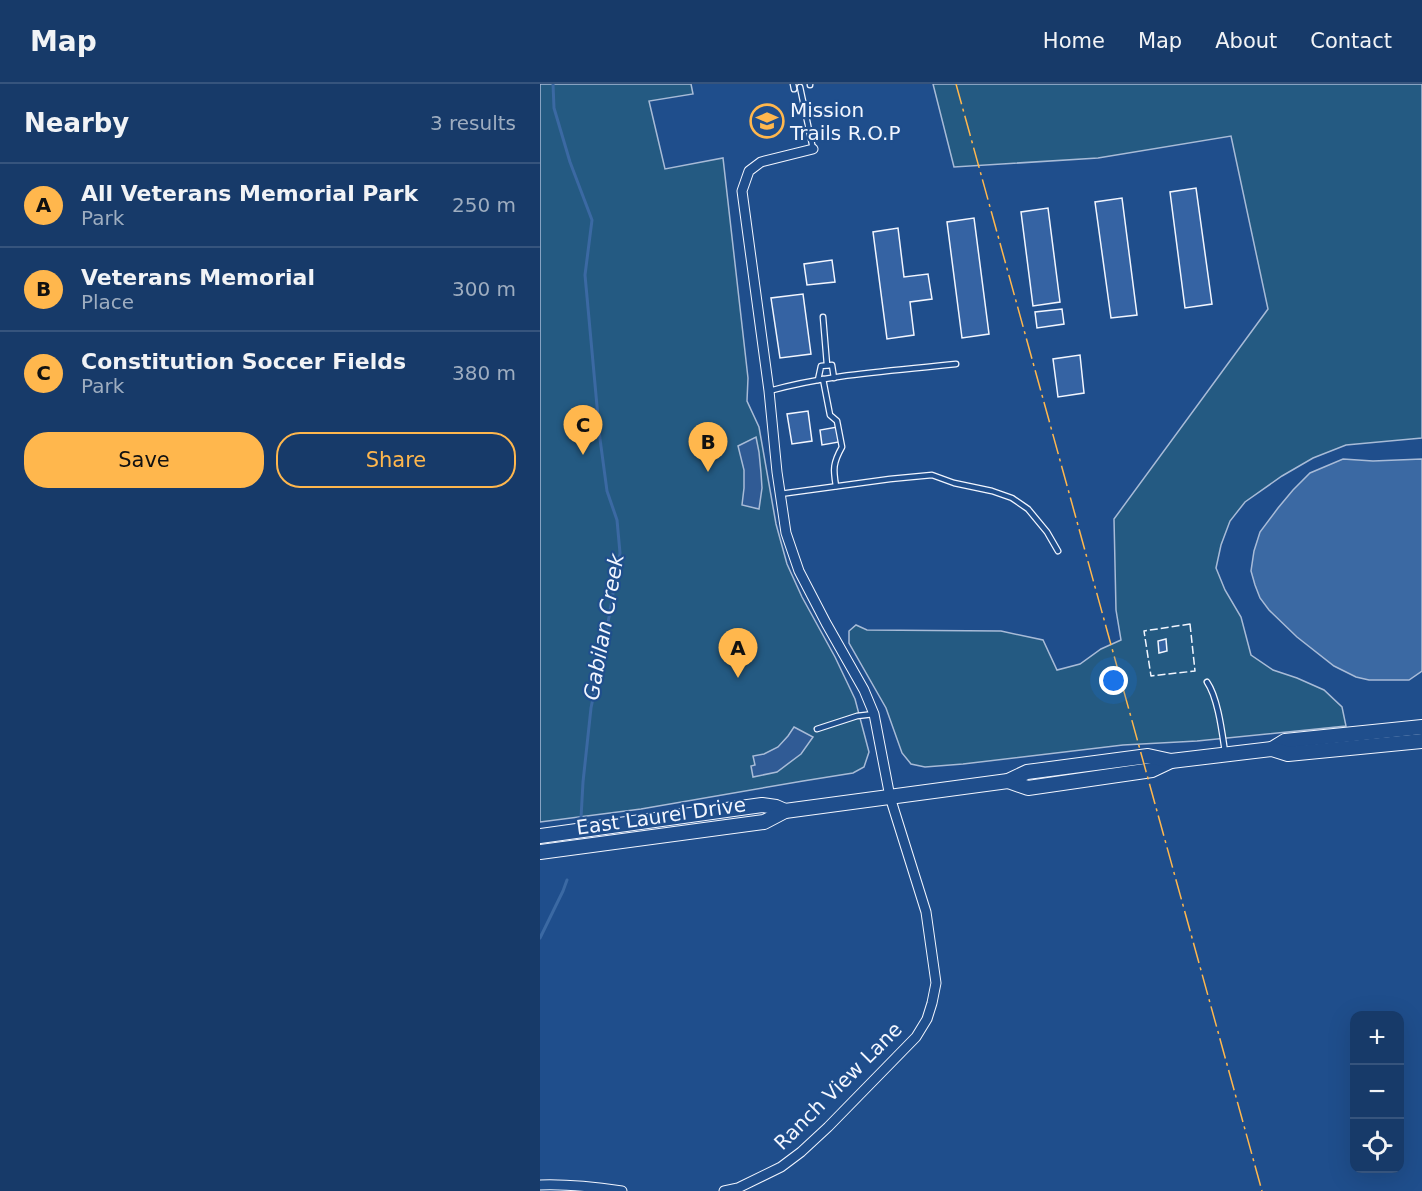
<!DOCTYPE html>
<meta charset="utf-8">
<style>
:root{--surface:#173a69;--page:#244571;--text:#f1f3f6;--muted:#9eadc0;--line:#36547d;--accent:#ffb74d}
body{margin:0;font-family:"DejaVu Sans",sans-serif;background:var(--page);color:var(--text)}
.controls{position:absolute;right:18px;bottom:18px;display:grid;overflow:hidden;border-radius:12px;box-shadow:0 6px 24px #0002}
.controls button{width:54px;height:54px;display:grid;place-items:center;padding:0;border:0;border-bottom:2px solid var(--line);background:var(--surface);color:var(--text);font:30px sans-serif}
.you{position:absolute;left:574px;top:597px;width:21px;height:21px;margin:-15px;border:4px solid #fff;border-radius:50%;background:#1a73e8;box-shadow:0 0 0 9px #1a73e833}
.badge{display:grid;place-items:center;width:39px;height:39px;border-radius:50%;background:var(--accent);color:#111;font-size:20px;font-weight:700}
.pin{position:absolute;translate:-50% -50px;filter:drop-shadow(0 2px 3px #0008)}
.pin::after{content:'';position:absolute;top:32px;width:21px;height:18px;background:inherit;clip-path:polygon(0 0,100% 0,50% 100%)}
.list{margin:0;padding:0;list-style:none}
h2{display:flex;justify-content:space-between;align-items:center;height:78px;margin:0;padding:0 24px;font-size:26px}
h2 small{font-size:20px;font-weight:400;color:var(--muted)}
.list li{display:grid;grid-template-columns:39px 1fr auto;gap:18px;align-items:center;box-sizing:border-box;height:84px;padding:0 24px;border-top:2px solid var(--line)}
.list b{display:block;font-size:22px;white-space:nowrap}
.list p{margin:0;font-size:20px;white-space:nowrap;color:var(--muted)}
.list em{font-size:20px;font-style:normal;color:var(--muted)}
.actions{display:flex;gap:12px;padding:18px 24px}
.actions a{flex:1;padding:14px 0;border:2px solid var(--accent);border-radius:24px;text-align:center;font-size:21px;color:var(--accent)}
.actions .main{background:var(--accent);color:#111}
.icon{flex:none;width:33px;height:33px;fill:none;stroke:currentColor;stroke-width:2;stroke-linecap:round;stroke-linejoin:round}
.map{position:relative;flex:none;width:882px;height:1107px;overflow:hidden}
header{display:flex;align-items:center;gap:36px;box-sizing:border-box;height:84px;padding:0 30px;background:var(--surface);border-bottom:2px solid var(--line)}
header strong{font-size:28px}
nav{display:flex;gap:33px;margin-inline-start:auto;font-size:21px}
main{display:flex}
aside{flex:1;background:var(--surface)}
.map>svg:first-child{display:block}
.green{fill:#245a82;stroke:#a8bbd7;stroke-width:1.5}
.parking{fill:#305b95;stroke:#a8bbd7;stroke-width:1.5}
.water{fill:#3b69a3;stroke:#a8bbd7;stroke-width:1.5}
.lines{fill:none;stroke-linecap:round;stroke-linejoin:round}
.stream{stroke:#3b69a3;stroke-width:3}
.building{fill:#3563a3;stroke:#f2f6ff;stroke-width:1.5}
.lane-casing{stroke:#f2f6ff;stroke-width:7}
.street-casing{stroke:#f2f6ff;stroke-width:11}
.secondary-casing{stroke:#f2f6ff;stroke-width:16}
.lane{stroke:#1f4e8c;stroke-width:4.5}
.street{stroke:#1f4e8c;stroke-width:9}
.secondary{stroke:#1f4e8c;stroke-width:14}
.fence{stroke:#f2f6ff;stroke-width:1.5;stroke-dasharray:8 3;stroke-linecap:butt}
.power{stroke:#ffb74d;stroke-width:1.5;stroke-dasharray:21 4.5 3 4.5;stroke-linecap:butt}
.labels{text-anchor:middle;stroke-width:4.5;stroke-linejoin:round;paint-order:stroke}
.poi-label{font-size:20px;fill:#f2f6ff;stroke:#1f4e8c;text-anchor:start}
.street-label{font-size:20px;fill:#f2f6ff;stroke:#1f4e8c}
.water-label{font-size:21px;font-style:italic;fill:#f2f6ff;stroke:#1f4e8c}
</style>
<header>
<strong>Map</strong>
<nav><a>Home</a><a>Map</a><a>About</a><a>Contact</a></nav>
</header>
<main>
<aside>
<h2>Nearby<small>3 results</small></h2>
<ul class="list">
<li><span class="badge">A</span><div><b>All Veterans Memorial Park</b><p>Park</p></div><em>250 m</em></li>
<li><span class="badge">B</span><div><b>Veterans Memorial</b><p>Place</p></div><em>300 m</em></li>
<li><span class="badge">C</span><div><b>Constitution Soccer Fields</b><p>Park</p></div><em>380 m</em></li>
</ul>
<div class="actions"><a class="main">Save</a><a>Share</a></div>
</aside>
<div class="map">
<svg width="882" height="1107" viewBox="0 0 882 1107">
<rect width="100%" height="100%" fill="#1f4e8c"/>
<g class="green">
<polygon points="0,0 151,0 153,10 109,17 125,85 183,74 208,294 207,317 219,343 236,440 247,480 262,513 295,573 315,615 329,668 324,683 313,689 263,697 101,725 0,738"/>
<polygon points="393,0 882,0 882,354 806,361 773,374 742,392 705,418 690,437 681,461 676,484 685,506 701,533 711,571 733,586 757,594 784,606 802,623 806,642 657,657 583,661 423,680 385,683 371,680 362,669 346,624 309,559 309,547 316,541 327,546 461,547 503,556 517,586 540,580 561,565 581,556 576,526 574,435 728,225 691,52 558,74 414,83"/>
</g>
<g class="parking">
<polygon points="216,353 219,368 221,389 222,404 219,425 202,421 204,404 204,386 198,362"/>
<polygon points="254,643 273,653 261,670 237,688 213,693 211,682 215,681 213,672 224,670 238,663 248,652"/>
</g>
<polygon class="water" points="803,375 833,377 882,375 882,587 869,596 829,596 816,593 794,582 757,553 729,526 720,514 715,501 711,487 714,467 720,448 738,424 753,406 770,389"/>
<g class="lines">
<g class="stream">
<polyline points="13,0 14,24 30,78 52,136 45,191 60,355 67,407 77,436 80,469 69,533 51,624 43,698 41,734"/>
<polyline points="0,854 23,807 27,796"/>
</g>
</g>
<g class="building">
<polygon points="656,104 672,220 645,224 630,108"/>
<polygon points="582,114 597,231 571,234 555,118"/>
<polygon points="508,124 520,218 493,222 481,128"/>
<polygon points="434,134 449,250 422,254 407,138"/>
<polygon points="358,144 364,193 388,190 392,215 370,218 374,251 347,255 333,148"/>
<polygon points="292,176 295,198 267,201 264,180"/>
<polygon points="263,210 271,270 240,274 231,214"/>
<polygon points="522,225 524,240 497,244 495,228"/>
<polygon points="540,271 544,309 518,313 513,275"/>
<polygon points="268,327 272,357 252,360 247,330"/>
<polygon points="297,343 299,358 282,361 280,346"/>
<polygon points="626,555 627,567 619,569 618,557"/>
</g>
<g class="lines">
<defs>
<g id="lane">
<polyline points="253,0 254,5"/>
<polyline points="270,0 270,1"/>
<polyline points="260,3 273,65"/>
<polyline points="283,233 287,281"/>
<path d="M283,295L290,331L297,337L302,363C293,379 293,385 296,402"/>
<polyline points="278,296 281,282 292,281 294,294"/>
<path d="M229,307C289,290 353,287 416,280"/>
<polyline points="240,410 350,395 392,391 414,399 452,407 472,414 488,425 507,448 518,467"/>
<path d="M667,598C678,614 682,648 685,668"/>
<polyline points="277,645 317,632 334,630"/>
</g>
<g id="street">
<path d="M0,1101C28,1100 55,1103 82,1107"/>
<polyline points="184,1107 198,1104 241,1083 261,1068 288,1043 376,953 387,935 392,919 396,899 386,828 350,713 334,630 324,606 286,539 259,487 246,449 237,388 229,307 202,107 209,87 221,78 273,65"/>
</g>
<g id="secondary">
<polyline points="732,665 745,657 882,643"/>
<polyline points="468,697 488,704 612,686 631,677"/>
<polyline points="0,752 222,721 236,723 245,727"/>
<polyline points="0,768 224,738 245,727 468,697 487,688 608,672 631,677 732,665 748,670 882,657"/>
</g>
</defs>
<use href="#lane" class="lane-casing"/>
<use href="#street" class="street-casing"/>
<use href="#secondary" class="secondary-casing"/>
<use href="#lane" class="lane"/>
<use href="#street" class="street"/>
<use href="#secondary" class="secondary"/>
<polygon class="fence" points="650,540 655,587 611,592 604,547"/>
<polyline class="power" points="416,0 722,1107"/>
</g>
<defs>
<symbol id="school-ring" viewBox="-11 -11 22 22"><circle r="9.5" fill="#1f4e8c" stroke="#ffb74d" stroke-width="1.5"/><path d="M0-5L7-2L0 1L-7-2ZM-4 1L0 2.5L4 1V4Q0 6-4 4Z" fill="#ffb74d"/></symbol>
</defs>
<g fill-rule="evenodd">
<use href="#school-ring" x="208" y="18" width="38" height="38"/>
</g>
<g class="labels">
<g class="poi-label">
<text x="250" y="33">Mission<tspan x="250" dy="23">Trails R.O.P</tspan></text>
</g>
<g class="street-label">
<text transform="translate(121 732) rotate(-8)" y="7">East Laurel Drive</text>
<text transform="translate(298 1002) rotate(-45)" y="7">Ranch View Lane</text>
</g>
<g class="water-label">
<text transform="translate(64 543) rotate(-80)" y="7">Gabilan Creek</text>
</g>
</g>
</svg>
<div class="controls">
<button>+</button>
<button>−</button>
<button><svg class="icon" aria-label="locate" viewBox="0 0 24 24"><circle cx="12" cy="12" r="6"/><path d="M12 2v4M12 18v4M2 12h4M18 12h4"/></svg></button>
</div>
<div class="you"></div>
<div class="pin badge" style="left:198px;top:594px">A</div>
<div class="pin badge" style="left:168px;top:388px">B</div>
<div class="pin badge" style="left:43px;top:371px">C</div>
</div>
</main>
